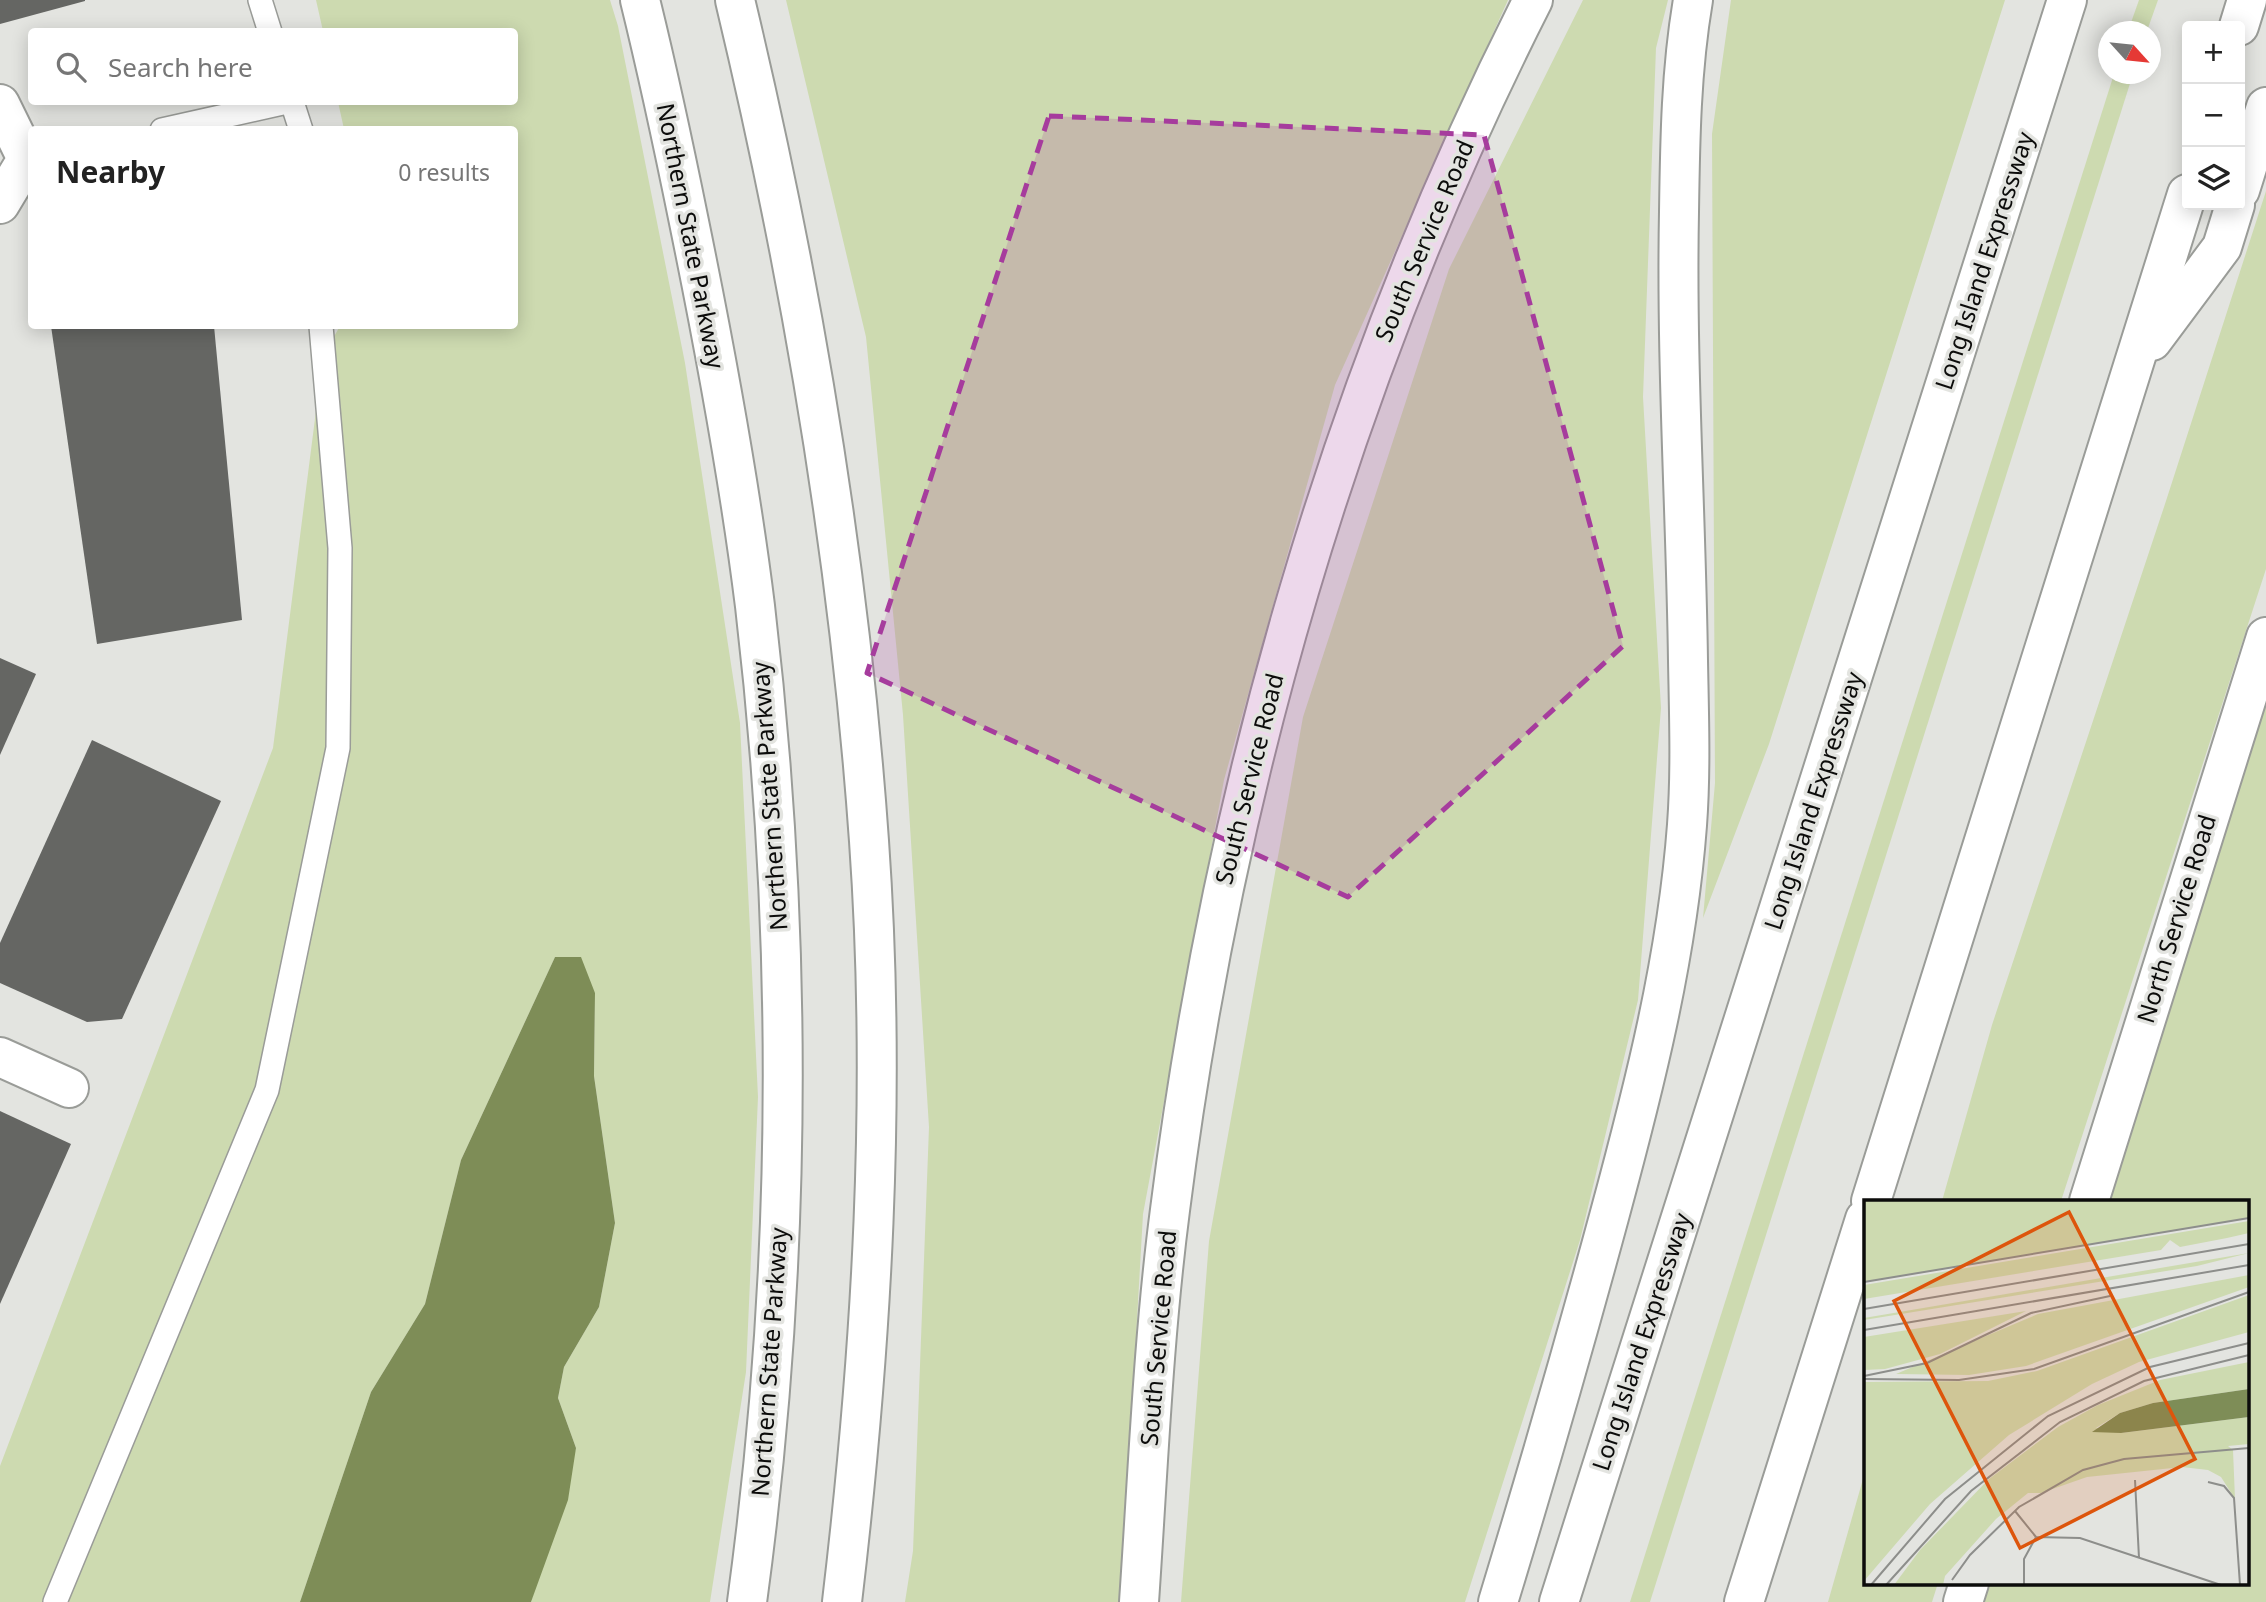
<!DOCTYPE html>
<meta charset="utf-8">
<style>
:root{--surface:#fff;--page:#f6f6f6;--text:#222;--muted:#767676;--line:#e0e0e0}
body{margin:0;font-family:"Noto Sans",sans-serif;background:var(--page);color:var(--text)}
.controls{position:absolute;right:21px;top:21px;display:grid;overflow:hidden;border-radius:7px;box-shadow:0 4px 18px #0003}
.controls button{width:63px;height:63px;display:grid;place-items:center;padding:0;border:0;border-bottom:2px solid var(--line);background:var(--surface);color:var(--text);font:35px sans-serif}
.compass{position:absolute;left:2098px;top:21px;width:63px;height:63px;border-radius:50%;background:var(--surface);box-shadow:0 4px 18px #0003;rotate:117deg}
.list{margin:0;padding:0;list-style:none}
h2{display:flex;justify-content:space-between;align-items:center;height:91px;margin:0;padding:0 28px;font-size:30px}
h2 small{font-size:23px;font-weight:400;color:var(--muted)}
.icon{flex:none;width:38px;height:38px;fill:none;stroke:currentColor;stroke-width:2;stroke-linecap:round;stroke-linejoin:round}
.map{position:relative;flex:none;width:2266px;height:1602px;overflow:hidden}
.search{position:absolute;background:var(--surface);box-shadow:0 4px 18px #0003;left:28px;top:28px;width:490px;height:77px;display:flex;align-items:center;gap:18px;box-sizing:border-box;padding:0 24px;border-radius:7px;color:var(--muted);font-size:26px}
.panel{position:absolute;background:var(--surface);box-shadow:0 4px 18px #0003;left:28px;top:126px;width:490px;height:203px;border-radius:7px}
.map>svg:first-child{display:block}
.green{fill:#cddab0}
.water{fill:#7e8d57}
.building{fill:#656663}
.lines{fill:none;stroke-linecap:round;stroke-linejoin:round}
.lane-casing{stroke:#9a9c98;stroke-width:26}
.street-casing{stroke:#9a9c98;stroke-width:42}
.secondary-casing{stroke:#9a9c98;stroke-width:42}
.highway-casing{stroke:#9a9c98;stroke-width:42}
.lane{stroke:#fff;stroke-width:23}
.street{stroke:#fff;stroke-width:38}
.secondary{stroke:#fff;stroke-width:38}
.highway{stroke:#fff;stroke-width:38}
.marked{fill:#a63c9d;fill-opacity:0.2;stroke:#a63c9d;stroke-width:5;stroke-dasharray:14 9;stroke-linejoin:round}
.labels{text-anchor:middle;stroke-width:7;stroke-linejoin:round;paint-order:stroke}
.street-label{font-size:24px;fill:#0c0c0b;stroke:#e3e4e0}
.inset-road{fill:none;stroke:#8d8e8b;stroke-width:2}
.view{fill:#dd550c;fill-opacity:0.15;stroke:#dd550c;stroke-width:3.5}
.inset-edge{fill:none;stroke:#0c0c0b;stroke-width:3.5}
</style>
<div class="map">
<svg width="2266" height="1602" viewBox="0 0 2266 1602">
<rect width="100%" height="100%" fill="#e3e4e0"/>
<g class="green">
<polygon points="316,0 610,0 618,26 685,363 740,723 758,1097 746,1372 710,1602 531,1602 576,1448 558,1398 564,1367 599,1307 615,1223 594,1076 595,993 555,957 461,1160 425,1304 371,1392 300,1602 0,1602 0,1466 273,748 323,356 340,326 514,326 514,130 344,129 338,102 514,102 514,32 323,31"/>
<polygon points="786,0 1508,0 1335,385 1224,780 1143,1214 1121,1602 905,1602 913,1551 929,1127 903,715 866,337"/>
<polygon points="1583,0 1668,0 1656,48 1643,397 1661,708 1638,1000 1580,1240 1465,1602 1181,1602 1209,1241 1303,717 1449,269"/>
<polygon points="1731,0 2005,0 1769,744 1703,918 1715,783 1712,134"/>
<polygon points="2139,0 2158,0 2147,31 2128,31"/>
<polygon points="2114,74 2133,74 1650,1602 1630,1602"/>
<polygon points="2266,191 2266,569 2061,1201 1942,1201 1992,1025 2165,504"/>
<polygon points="2266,637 2266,1602 1963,1602 1969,1583 2247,1583 2247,1201 2089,1201"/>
<polygon points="1865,1472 1865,1583 1938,1583 1932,1602 1828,1602"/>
</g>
<polygon class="water" points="555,957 581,957 595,993 594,1076 615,1223 599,1307 564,1367 558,1398 576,1448 568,1500 531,1602 300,1602 371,1392 425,1304 461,1160"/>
<g class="building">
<polygon points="0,0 85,0 85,1 0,24"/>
<polygon points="51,326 214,326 242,620 97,644"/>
<polygon points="0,658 36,674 0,755"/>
<polygon points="92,740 221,801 122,1019 87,1022 0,983 0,943"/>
<polygon points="0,1111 71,1144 0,1304"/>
</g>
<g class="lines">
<defs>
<g id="lane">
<polyline points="260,0 270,32"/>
<polyline points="292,102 301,130"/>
<polyline points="162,130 287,102"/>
<polyline points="55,1602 267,1090 338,748 340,548 321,326"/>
</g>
<g id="street">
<polyline points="0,104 27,159 0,204"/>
<polyline points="0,1057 69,1088"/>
</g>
<g id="secondary">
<polyline points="2089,1201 2266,637"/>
<path d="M1139,1602C1148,1472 1153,1340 1170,1210C1223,791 1341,378 1533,0"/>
<polyline points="1963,1602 1969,1583"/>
</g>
<g id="highway">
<path d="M640,0C658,73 674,148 689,222C715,349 739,477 755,606C794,937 792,1272 747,1602"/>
<path d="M735,0C801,276 849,557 869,841C887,1095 872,1349 842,1602"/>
<polyline points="2239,26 2247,0"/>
<polyline points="2240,190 2266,107"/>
<polyline points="2152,341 2222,247 2235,205"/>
<polyline points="1871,1201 2187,194"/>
<path d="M1498,1602C1537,1474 1574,1346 1609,1217C1644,1088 1677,959 1687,825C1691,771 1689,716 1688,661C1686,512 1676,362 1679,212C1680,141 1681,70 1693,0"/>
<polyline points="1559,1602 2067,0"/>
<polyline points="1744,1602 1865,1219"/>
</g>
</defs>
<use href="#lane" class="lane-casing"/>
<use href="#street" class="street-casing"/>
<use href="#secondary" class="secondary-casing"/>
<use href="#highway" class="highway-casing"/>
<use href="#lane" class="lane"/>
<use href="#street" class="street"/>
<use href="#secondary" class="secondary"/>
<use href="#highway" class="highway"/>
</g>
<path class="marked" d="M1049,116L1484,135L1623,646L1348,897L867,673Z"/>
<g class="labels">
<g class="street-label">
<text transform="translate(690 236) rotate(79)" y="8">Northern State Parkway</text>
<text transform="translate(1425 241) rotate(-67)" y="8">South Service Road</text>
<text transform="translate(1985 261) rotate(-72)" y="8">Long Island Expressway</text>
<text transform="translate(1250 779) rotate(-76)" y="8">South Service Road</text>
<text transform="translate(770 796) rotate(-94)" y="8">Northern State Parkway</text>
<text transform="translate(1814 801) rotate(-72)" y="8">Long Island Expressway</text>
<text transform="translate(2177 919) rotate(-73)" y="8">North Service Road</text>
<text transform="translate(1159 1338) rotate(-85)" y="8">South Service Road</text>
<text transform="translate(1642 1342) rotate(-72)" y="8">Long Island Expressway</text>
<text transform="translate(770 1362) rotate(-86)" y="8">Northern State Parkway</text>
</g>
</g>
<g transform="translate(1864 1200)">
<rect width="385" height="385" fill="#e3e4e0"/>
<path d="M0,0H385V18L0,82ZM385,21V33L363,38L316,47L306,40L297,50L0,99V85ZM385,53L333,66L0,120V118ZM385,75V87L162,166L105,175L32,174L174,114ZM385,95V132L275,162L228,184L145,235L66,304L0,381V182L124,181L173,171ZM162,111L76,154L21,169L0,170V137ZM385,162V189L289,203L256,213L232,228L257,233L385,217V244L364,246L369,250L371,299L357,277L344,270L318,267L223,277L177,293H164L132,319L81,376L79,385H30L56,350L125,279L194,227L234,205L296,180Z" fill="#cddab0"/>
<path d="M385,189V217L257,233L228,232L256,213L289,203Z" fill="#7e8d57"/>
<path class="inset-road" d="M0,82L385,18M0,109L385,44M0,130L385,65M0,176L63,163L167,113L246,96M0,179L95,180L170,169L385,92M271,280L275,358M344,282L360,286L370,298L376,385M151,311L172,337M172,337L216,338L357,385M88,380L106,355L155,307L219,270L260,259L385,248M7,385L81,299L184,216L286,167L385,143M22,385L107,291L196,222L280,181L385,155M160,385V359L172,337"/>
<path class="view" d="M205,12L331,259L156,348L30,101Z"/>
<rect width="385" height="385" class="inset-edge"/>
</g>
</svg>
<div class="controls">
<button>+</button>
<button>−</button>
<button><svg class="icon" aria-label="layers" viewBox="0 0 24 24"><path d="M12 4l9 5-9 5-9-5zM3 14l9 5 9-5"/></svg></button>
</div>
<svg class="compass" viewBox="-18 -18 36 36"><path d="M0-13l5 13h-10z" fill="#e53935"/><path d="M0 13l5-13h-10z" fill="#767676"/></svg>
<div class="search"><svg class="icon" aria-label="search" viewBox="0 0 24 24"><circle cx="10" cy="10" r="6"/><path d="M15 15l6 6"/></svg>Search here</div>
<section class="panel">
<h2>Nearby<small>0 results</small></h2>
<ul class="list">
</ul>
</section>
</div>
